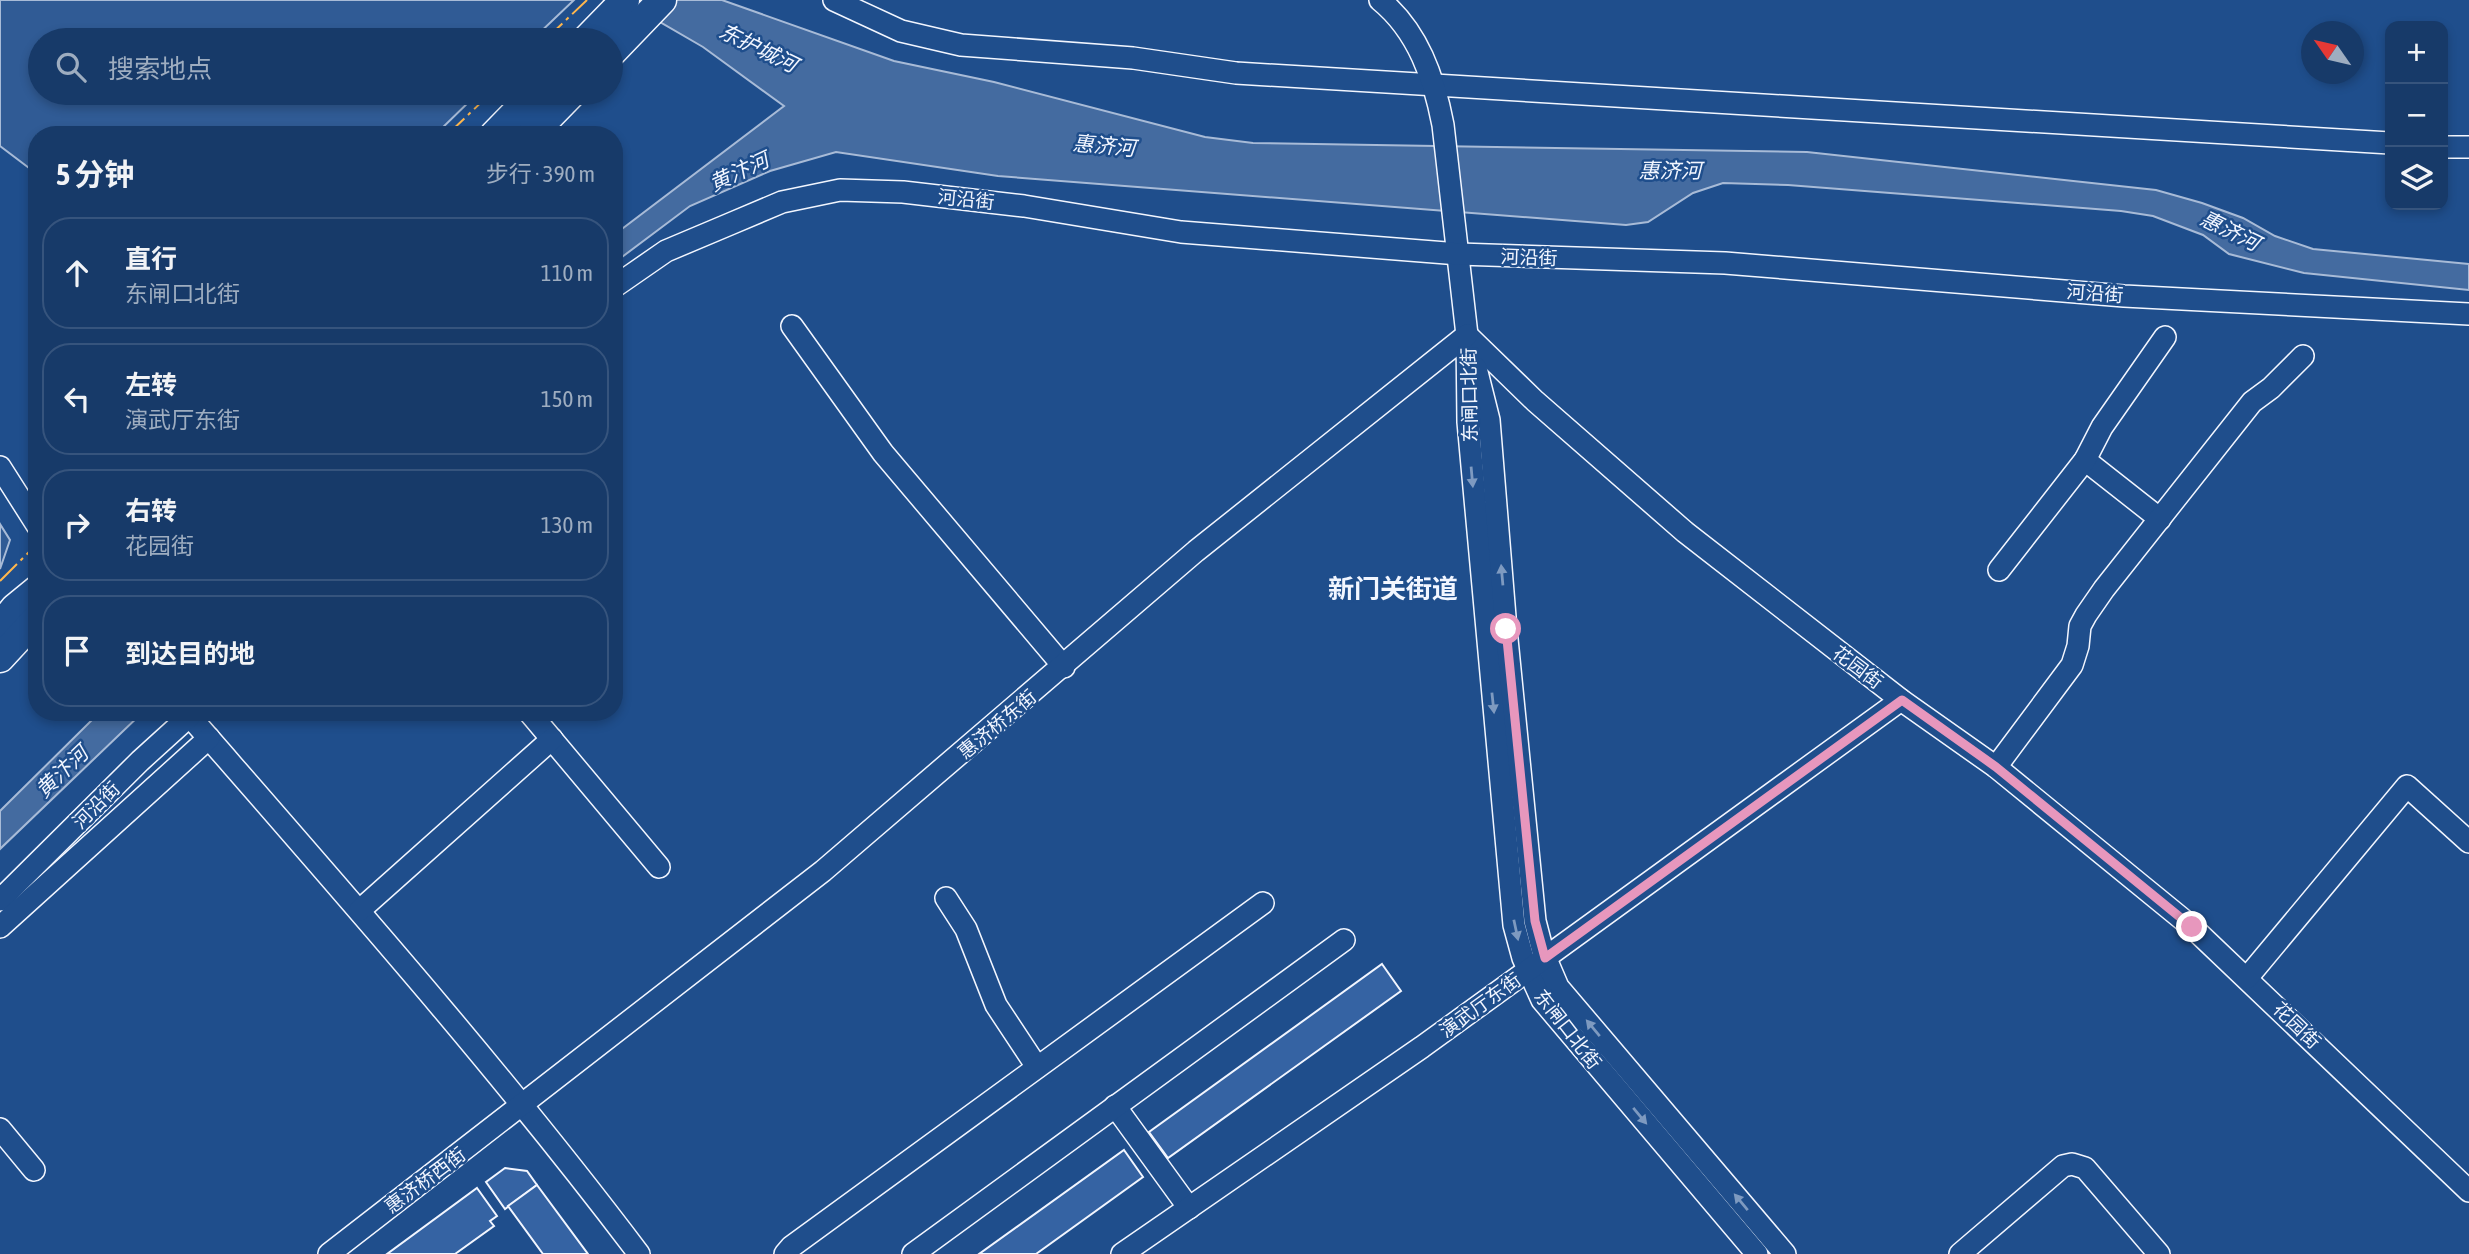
<!DOCTYPE html>
<html lang="zh">
<meta charset="utf-8">
<style>
:root{--surface:#173a69;--page:#244571;--text:#f1f3f6;--muted:#9eadc0;--line:#36547d}
body{margin:0;font-family:"Asap Condensed","Noto Sans SC",sans-serif;background:var(--page);color:var(--text)}
.controls{position:absolute;right:21px;top:21px;display:grid;overflow:hidden;border-radius:14px;box-shadow:0 4px 10px #0003}
.controls button{width:63px;height:63px;display:grid;place-items:center;padding:0;border:0;border-bottom:2px solid var(--line);background:var(--surface);color:var(--text);font:35px sans-serif}
.compass{position:absolute;left:2301px;top:21px;width:63px;height:63px;border-radius:50%;background:var(--surface);box-shadow:0 4px 10px #0003;rotate:304deg}
.stop{position:absolute;width:21px;height:21px;margin:-16px;border:5px solid #e797bd;border-radius:50%;background:#fff}
.stop.end{background:#e797bd;border-color:#fff;box-shadow:0 2px 7px #0008}
.list{margin:0;padding:0;list-style:none}
h2{display:flex;justify-content:space-between;align-items:center;height:91px;margin:0;padding:0 28px;font-size:30px}
h2 small{font-size:23px;font-weight:400;color:var(--muted)}
.list li{display:grid;grid-template-columns:46px 1fr auto;gap:21px;align-items:center;box-sizing:border-box;height:112px;margin:0 14px 14px;padding:0 14px;border:2px solid var(--line);border-radius:28px}
.list b{display:block;font-size:26px;white-space:nowrap}
.list p{margin:0;font-size:23px;white-space:nowrap;color:var(--muted)}
.list em{font-size:23px;font-style:normal;color:var(--muted)}
.icon{flex:none;width:38px;height:38px;fill:none;stroke:currentColor;stroke-width:2;stroke-linecap:round;stroke-linejoin:round}
.map{position:relative;flex:none;width:2469px;height:1254px;overflow:hidden}
.search{position:absolute;background:var(--surface);box-shadow:0 4px 10px #0003;left:28px;top:28px;width:595px;height:77px;display:flex;align-items:center;gap:18px;box-sizing:border-box;padding:0 24px;border-radius:38px;color:var(--muted);font-size:26px}
.panel{position:absolute;background:var(--surface);box-shadow:0 4px 10px #0003;left:28px;top:126px;width:595px;height:595px;border-radius:28px}
.map>svg:first-child{display:block}
.built{fill:#305b95;stroke:#a8bbd7;stroke-width:2}
.water{fill:#446ba0;stroke:#a8bbd7;stroke-width:2}
.building{fill:#3563a3;stroke:#f2f6ff;stroke-width:2}
.lines{fill:none;stroke-linecap:round;stroke-linejoin:round}
.minor-casing{stroke:#f2f6ff;stroke-width:24}
.major-casing{stroke:#f2f6ff;stroke-width:31}
.minor{stroke:#1f4e8c;stroke-width:21}
.major{stroke:#1f4e8c;stroke-width:28}
.power{stroke:#ffb74d;stroke-width:2;stroke-dasharray:24 5 3.5 5;stroke-linecap:butt}
.oneway{fill:#7e9ac0}
.route{stroke:#e797bd;stroke-width:9}
.labels{text-anchor:middle;stroke-width:5;stroke-linejoin:round;paint-order:stroke}
.street-label{font-size:19px;fill:#f2f6ff;stroke:#1f4e8c}
.water-label{font-size:21px;font-style:italic;fill:#f2f6ff;stroke:#1f4e8c}
.district-label{font-size:26px;font-weight:bold;fill:#f2f6ff;stroke:#1f4e8c}
</style>
<div class="map">
<svg width="2469" height="1254" viewBox="0 0 2469 1254">
<rect width="100%" height="100%" fill="#1f4e8c"/>
<g class="built">
<polygon points="0,0 574,0 532,40 40,40 40,93 478,93 435,135 37,135 37,174 0,146"/>
<polygon points="0,524 10,540 0,569"/>
</g>
<g class="water">
<polygon points="603,0 722,0 894,61 994,82 1205,137 1253,143 1807,152 2156,190 2202,203 2243,218 2275,236 2313,249 2469,264 2469,290 2304,273 2229,254 2203,235 2153,216 2121,211 1788,185 1723,183 1693,193 1648,222 1626,225 998,176 836,152 770,171 690,206 614,263 614,235 784,106 703,47 658,21"/>
<polygon points="100,712 143,712 0,849 0,811"/>
</g>
<g class="building">
<polygon points="1382,964 1401,991 1168,1158 1149,1132"/>
<polygon points="1124,1150 1143,1177 1036,1254 979,1254"/>
<polygon points="505,1168 527,1171 537,1185 505,1209 486,1182"/>
<polygon points="537,1185 588,1254 543,1254 508,1206"/>
<polygon points="477,1188 497,1216 490,1221 494,1226 455,1254 387,1254"/>
</g>
<g class="lines">
<defs>
<g id="minor">
<polyline points="834,0 901,31 961,45 1133,58 1236,73 2390,143"/>
<path d="M1380,0C1418,31 1434,78 1443,125L1467,335L1468,422L1514,925L1523,958L1542,1000L1757,1254"/>
<polyline points="2443,147 2469,147"/>
<polyline points="614,287 666,251 730,224 782,202 840,190 903,192 1024,206 1181,232 1459,254 1725,263 2124,296 2469,314"/>
<polyline points="792,326 883,453 1064,667"/>
<polyline points="1467,335 1535,401 1685,532 1901,700 1996,767 2192,927 2469,1191"/>
<polyline points="1476,368 1489,420 1506,629 1535,921 1543,952 1558,987 1785,1254"/>
<polyline points="2085,460 2160,519"/>
<polyline points="0,467 37,525"/>
<polyline points="1999,570 2085,460 2102,427 2165,337"/>
<path d="M186,712C341,890 497,1066 639,1254"/>
<polyline points="529,712 659,867"/>
<polyline points="1996,767 2072,665 2078,646 2080,626 2086,615 2104,589 2252,402 2271,388 2303,356"/>
<polyline points="946,898 966,929 996,1005 1037,1067"/>
<polyline points="0,900 140,761 194,712"/>
<polyline points="360,910 552,739"/>
<polyline points="0,927 209,738"/>
<polyline points="2247,978 2407,786 2469,842"/>
<polyline points="1115,1106 1189,1208"/>
<polyline points="0,1129 34,1170"/>
<polyline points="329,1254 823,871 1196,551 1467,335"/>
<polyline points="785,1254 791,1247 1263,903"/>
<polyline points="913,1254 1344,940"/>
<polyline points="1122,1254 1422,1047 1901,700"/>
<polyline points="1960,1254 2063,1166 2072,1164 2085,1168 2159,1254"/>
</g>
<g id="major">
<polyline points="586,40 625,0"/>
<polyline points="611,53 662,0"/>
<polyline points="494,135 535,93"/>
<polyline points="531,135 572,93"/>
<polyline points="0,626 15,608 37,590"/>
<polyline points="0,658 37,618"/>
</g>
</defs>
<use href="#minor" class="minor-casing"/>
<use href="#major" class="major-casing"/>
<use href="#minor" class="minor"/>
<use href="#major" class="major"/>
<g class="power">
<polyline points="545,40 587,0"/>
<polyline points="447,135 491,93"/>
<polyline points="0,581 37,544"/>
</g>
</g>
<defs><path id="oneway-solid" d="M-6-.8H1V-3.2L6.5 0L1 3.2V.8H-6Z" transform="scale(1.75)"/></defs>
<g class="oneway">
<use href="#oneway-solid" transform="translate(1472 477) rotate(85)"/>
<use href="#oneway-solid" transform="translate(1502 575) rotate(-95)"/>
<use href="#oneway-solid" transform="translate(1493 703) rotate(84)"/>
<use href="#oneway-solid" transform="translate(1516 930) rotate(78)"/>
<use href="#oneway-solid" transform="translate(1593 1028) rotate(-130)"/>
<use href="#oneway-solid" transform="translate(1640 1116) rotate(50)"/>
<use href="#oneway-solid" transform="translate(1741 1202) rotate(-130)"/>
</g>
<g class="lines">
<polyline class="route" points="1506,629 1535,921 1545,958 1902,700 1996,767 2192,927"/>
</g>
<g class="labels">
<g class="street-label">
<text transform="translate(966 199) rotate(6)" y="7">河沿街</text>
<text transform="translate(1529 257) rotate(2)" y="7">河沿街</text>
<text transform="translate(2095 293) rotate(4)" y="7">河沿街</text>
<text transform="translate(1469 395) rotate(-91)" y="7">东闸口北街</text>
<text transform="translate(1858 667) rotate(37)" y="7">花园街</text>
<text transform="translate(997 724) rotate(-40)" y="7">惠济桥东街</text>
<text transform="translate(96 805) rotate(-45)" y="7">河沿街</text>
<text transform="translate(1480 1005) rotate(-36)" y="7">演武厅东街</text>
<text transform="translate(2297 1025) rotate(44)" y="7">花园街</text>
<text transform="translate(1568 1029) rotate(52)" y="7">东闸口北街</text>
<text transform="translate(425 1180) rotate(-37)" y="7">惠济桥西街</text>
</g>
<g class="water-label">
<text transform="translate(758 48) rotate(26)" y="7">东护城河</text>
<text transform="translate(1104 146) rotate(5)" y="7">惠济河</text>
<text x="1670" y="178">惠济河</text>
<text transform="translate(739 172) rotate(-25)" y="7">黄汴河</text>
<text transform="translate(2230 231) rotate(26)" y="7">惠济河</text>
<text transform="translate(62 772) rotate(-44)" y="7">黄汴河</text>
</g>
<g class="district-label">
<text x="1393" y="598">新门关街道</text>
</g>
</g>
</svg>
<div class="controls">
<button>+</button>
<button>−</button>
<button><svg class="icon" aria-label="layers" viewBox="0 0 24 24"><path d="M12 4l9 5-9 5-9-5zM3 14l9 5 9-5"/></svg></button>
</div>
<svg class="compass" viewBox="-18 -18 36 36"><path d="M0-13l5 13h-10z" fill="#e53935"/><path d="M0 13l5-13h-10z" fill="#9eadc0"/></svg>
<div class="stop" style="left:1506px;top:629px"></div>
<div class="stop end" style="left:2192px;top:927px"></div>
<div class="search"><svg class="icon" aria-label="search" viewBox="0 0 24 24"><circle cx="10" cy="10" r="6"/><path d="M15 15l6 6"/></svg>搜索地点</div>
<section class="panel">
<h2>5 分钟<small>步行 · 390 m</small></h2>
<ul class="list">
<li><svg class="icon" aria-label="ahead" viewBox="0 0 24 24"><path d="M12 20V5M6 11l6-6 6 6"/></svg><div><b>直行</b><p>东闸口北街</p></div><em>110 m</em></li>
<li><svg class="icon" aria-label="left" viewBox="0 0 24 24"><path d="M17 20v-9H6M10 6l-5 5 5 5"/></svg><div><b>左转</b><p>演武厅东街</p></div><em>150 m</em></li>
<li><svg class="icon" aria-label="right" viewBox="0 0 24 24"><path d="M7 20v-9h11M14 6l5 5-5 5"/></svg><div><b>右转</b><p>花园街</p></div><em>130 m</em></li>
<li><svg class="icon" aria-label="arrive" viewBox="0 0 24 24"><path d="M6 21V4h12l-3 4 3 4H6"/></svg><div><b>到达目的地</b></div></li>
</ul>
</section>
</div>
